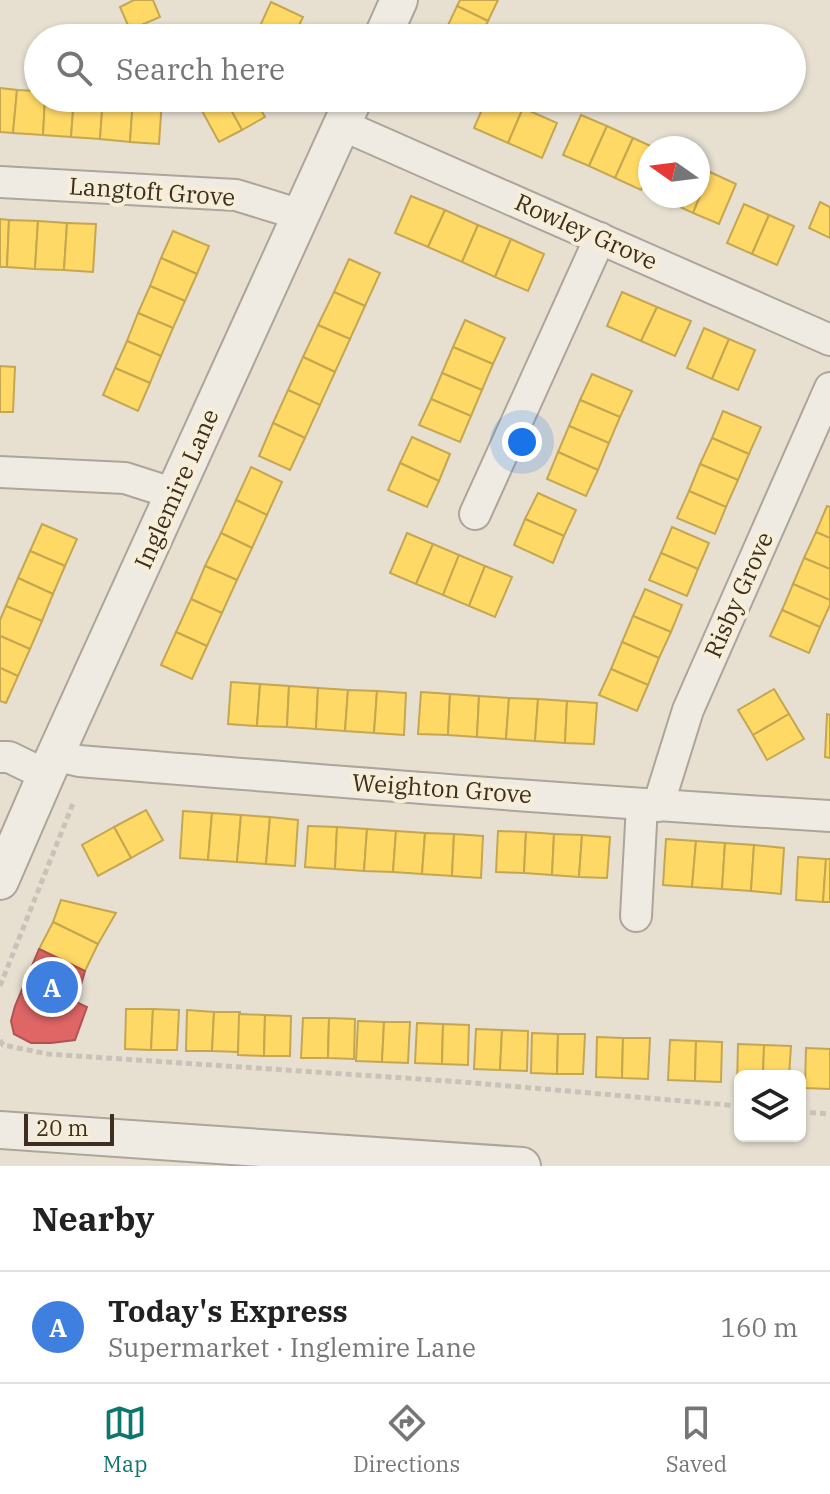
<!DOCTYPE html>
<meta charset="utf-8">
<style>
:root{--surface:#fff;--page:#f2f2f2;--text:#222;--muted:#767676;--line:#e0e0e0;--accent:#0f766e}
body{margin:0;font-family:"IBM Plex Serif",serif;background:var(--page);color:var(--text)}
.controls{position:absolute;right:24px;bottom:24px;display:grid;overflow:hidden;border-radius:12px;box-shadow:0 2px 6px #0004}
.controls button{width:72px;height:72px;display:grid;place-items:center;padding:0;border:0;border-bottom:2px solid var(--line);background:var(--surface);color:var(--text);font:40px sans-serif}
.compass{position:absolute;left:638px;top:136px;width:72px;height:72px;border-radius:50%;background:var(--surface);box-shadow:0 2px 6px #0004;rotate:284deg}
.scale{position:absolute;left:24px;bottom:20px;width:90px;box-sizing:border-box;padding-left:8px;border:4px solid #3d2e20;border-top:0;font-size:22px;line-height:28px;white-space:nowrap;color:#3d2e20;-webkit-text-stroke:6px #f7eed8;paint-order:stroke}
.you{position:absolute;left:522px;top:442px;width:28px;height:28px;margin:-20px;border:6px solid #fff;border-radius:50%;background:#1a73e8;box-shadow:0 0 0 12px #1a73e833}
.badge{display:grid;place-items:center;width:52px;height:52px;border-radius:50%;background:var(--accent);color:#fff;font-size:26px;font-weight:700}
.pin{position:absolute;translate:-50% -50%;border:4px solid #fff;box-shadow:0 2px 8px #0006}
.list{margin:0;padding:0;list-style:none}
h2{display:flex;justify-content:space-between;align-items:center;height:104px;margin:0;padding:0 32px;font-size:34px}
h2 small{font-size:26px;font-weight:400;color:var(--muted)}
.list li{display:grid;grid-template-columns:52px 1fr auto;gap:24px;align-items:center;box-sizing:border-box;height:112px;padding:0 32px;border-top:2px solid var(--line)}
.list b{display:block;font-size:30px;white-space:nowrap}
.list p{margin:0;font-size:26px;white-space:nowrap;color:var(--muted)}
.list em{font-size:26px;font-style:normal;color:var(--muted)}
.icon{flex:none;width:44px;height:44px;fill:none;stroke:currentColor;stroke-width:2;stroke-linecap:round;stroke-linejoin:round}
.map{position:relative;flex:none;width:830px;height:1166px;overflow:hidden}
.search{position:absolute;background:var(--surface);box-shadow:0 2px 6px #0004;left:24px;right:24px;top:24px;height:88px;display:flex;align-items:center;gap:20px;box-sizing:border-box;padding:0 28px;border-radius:44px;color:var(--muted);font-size:30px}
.sheet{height:216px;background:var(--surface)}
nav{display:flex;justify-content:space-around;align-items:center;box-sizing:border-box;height:112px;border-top:2px solid var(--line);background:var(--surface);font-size:22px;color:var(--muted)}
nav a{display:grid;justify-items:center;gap:4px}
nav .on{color:var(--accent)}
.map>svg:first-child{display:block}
.homes{fill:#ffd966;stroke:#c5a651;stroke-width:2}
.shops{fill:#e06666;stroke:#af5551;stroke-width:2}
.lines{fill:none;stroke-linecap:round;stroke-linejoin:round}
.minor-casing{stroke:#ada599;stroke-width:34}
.tertiary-casing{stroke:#ada599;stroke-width:40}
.path{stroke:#c8c2b9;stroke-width:5;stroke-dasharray:6 4;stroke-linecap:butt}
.minor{stroke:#efebe3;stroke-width:30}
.tertiary{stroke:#efebe3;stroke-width:36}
.labels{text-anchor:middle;stroke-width:8;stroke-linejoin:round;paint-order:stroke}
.street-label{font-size:24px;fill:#3d2e20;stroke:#f7eed8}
</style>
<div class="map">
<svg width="830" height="1166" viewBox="0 0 830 1166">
<rect width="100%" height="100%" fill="#e7e0d1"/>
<g class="homes">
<polygon points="134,0 153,0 160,17 130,30 120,7"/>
<polygon points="460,0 498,0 488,21 457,6"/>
<polygon points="271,2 303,17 293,38 287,38 260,26"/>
<polygon points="457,6 488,21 480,38 442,38"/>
<polygon points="260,26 287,38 255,38"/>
<polygon points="0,88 17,90 13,133 0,132"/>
<polygon points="17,90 38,91 38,98 45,98 43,135 13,133"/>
<polygon points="45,98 74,98 71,137 43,135"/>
<polygon points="74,98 103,98 100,139 71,137"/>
<polygon points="103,98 133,98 130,142 100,139"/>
<polygon points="133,98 162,100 159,144 130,142"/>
<polygon points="226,98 254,98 265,117 242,130 225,99"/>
<polygon points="487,98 499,98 523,108 508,143 474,128"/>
<polygon points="225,99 242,130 219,142 202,111"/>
<polygon points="523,108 557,123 542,158 508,143"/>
<polygon points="581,115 607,126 589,166 563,155"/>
<polygon points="607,126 633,138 615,178 589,166"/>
<polygon points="633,138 655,148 650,148 650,168 641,190 615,178"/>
<polygon points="698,167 710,172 693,213 667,201 669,196 698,196"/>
<polygon points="710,172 736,184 719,224 693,213"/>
<polygon points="411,196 445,210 428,247 395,233"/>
<polygon points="820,202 830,207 830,238 809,228"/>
<polygon points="744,204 769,215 752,254 727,243"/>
<polygon points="445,210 478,225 462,262 428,247"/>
<polygon points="769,215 794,226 777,265 752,254"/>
<polygon points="0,219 9,220 7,267 0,267"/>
<polygon points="9,220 38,221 35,269 7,267"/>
<polygon points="38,221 67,223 64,270 35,269"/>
<polygon points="67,223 96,224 93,272 64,270"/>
<polygon points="478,225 511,239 495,277 462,262"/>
<polygon points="173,231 209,246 197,274 161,258"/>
<polygon points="511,239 544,254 528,291 495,277"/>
<polygon points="161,258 197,274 185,301 150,286"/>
<polygon points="349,259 380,273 365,306 334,292"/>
<polygon points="150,286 185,301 173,328 138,313"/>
<polygon points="334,292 365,306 350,339 318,325"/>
<polygon points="622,292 657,307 641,341 607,326"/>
<polygon points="657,307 691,321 675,356 641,341"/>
<polygon points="138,313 173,328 161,356 127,341"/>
<polygon points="465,320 505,338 493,364 453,347"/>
<polygon points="318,325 350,339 335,372 303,357"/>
<polygon points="704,328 729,339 712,379 687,368"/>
<polygon points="729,339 755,350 738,390 712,379"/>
<polygon points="127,341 161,356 150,383 115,368"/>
<polygon points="453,347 493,364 482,390 442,373"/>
<polygon points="303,357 335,372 320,405 288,390"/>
<polygon points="0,366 15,367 13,412 0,412"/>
<polygon points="115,368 150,383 138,411 103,395"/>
<polygon points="442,373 482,390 471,416 431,399"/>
<polygon points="592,374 632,391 620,417 580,400"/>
<polygon points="288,390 320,405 305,438 273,423"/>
<polygon points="431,399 471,416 460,442 419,425"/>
<polygon points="580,400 620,417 609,443 569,426"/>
<polygon points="723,411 761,427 749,454 712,438"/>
<polygon points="273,423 305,438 290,470 259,456"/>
<polygon points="569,426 609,443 598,470 558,452"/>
<polygon points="412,437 450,454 439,481 400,463"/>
<polygon points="712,438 749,454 738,480 700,464"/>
<polygon points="558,452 598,470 586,496 547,479"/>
<polygon points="400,463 439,481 427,507 388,490"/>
<polygon points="700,464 738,480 726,507 689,491"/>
<polygon points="251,467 282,482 267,515 236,500"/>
<polygon points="689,491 726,507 715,534 677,518"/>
<polygon points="538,493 576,510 564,536 525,519"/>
<polygon points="236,500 267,515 252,548 221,533"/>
<polygon points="827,506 830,507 830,538 816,532"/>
<polygon points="525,519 564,536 553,563 514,545"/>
<polygon points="42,524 77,539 65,566 30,551"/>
<polygon points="672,527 709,543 698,569 661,553"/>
<polygon points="816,532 830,538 830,569 804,558"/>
<polygon points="221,533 252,548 237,580 205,566"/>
<polygon points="407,533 433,544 416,584 390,573"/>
<polygon points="433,544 459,555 443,595 416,584"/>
<polygon points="30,551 65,566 53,594 18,578"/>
<polygon points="661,553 698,569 687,596 649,580"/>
<polygon points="459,555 485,566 469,606 443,595"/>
<polygon points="804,558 830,569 830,600 793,584"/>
<polygon points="205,566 237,580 222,613 191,599"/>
<polygon points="485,566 512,577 495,617 469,606"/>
<polygon points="18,578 53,594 42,621 6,606"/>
<polygon points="793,584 830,600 830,605 820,627 782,610"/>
<polygon points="645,589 682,605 671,632 633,616"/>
<polygon points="191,599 222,613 207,646 176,632"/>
<polygon points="6,606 42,621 30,649 0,636 0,620"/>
<polygon points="782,610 820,627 809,653 770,636"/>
<polygon points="633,616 671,632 659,658 622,642"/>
<polygon points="176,632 207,646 192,679 161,665"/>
<polygon points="0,636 30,649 18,676 0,668"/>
<polygon points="622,642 659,658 648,685 611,669"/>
<polygon points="0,668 18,676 6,703 0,701"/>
<polygon points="611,669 648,685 637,711 599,695"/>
<polygon points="231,682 260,684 257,726 228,724"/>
<polygon points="260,684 289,686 287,727 257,726"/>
<polygon points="289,686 318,688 316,729 287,727"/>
<polygon points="318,688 348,690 345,731 316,729"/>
<polygon points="774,689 789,714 753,735 738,710"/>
<polygon points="348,690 377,691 374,733 345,731"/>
<polygon points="377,691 406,693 404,735 374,733"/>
<polygon points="421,692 450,694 448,735 418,734"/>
<polygon points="450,694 479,696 477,737 448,735"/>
<polygon points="479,696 509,698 506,739 477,737"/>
<polygon points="509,698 538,699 535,741 506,739"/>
<polygon points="538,699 567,701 565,743 535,741"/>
<polygon points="567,701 597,703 594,744 565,743"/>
<polygon points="789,714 804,739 767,760 753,735"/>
<polygon points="827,714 830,715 830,758 825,757"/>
<polygon points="146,810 163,840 131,858 114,827"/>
<polygon points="183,811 212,813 208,860 180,858"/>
<polygon points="212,813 241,815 237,862 208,860"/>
<polygon points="241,815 270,817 266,864 237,862"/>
<polygon points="270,817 298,820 295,866 266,864"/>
<polygon points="308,826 337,827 335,869 305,867"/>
<polygon points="114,827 131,858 98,876 82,845"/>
<polygon points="337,827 367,829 364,871 335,869"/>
<polygon points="367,829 396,831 393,872 364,871"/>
<polygon points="396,831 425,833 422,874 393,872"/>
<polygon points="498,831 526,832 524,873 496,872"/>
<polygon points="526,832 554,834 552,875 524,873"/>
<polygon points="425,833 454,834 452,876 422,874"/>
<polygon points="454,834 483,836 481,878 452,876"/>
<polygon points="554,834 582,835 579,877 552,875"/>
<polygon points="582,835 610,837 607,878 579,877"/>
<polygon points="666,839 696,841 692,887 663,885"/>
<polygon points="696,841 725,843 722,889 692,887"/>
<polygon points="725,843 754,845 751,891 722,889"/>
<polygon points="754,845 784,848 781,894 751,891"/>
<polygon points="798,857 826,859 823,902 796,900"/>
<polygon points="826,859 830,859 830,902 823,902"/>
<polygon points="61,900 116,913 98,944 53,922"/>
<polygon points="53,922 98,944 85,971 39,949"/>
<polygon points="126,1009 153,1009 151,1050 125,1049"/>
<polygon points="153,1009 179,1010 177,1050 151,1050"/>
<polygon points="187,1010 214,1012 212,1051 186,1051"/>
<polygon points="214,1012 240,1012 238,1052 212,1051"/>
<polygon points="239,1014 265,1015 264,1056 238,1055"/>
<polygon points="265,1015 291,1016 290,1056 264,1056"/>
<polygon points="303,1018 329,1018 328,1058 301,1058"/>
<polygon points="329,1018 355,1019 354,1059 328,1058"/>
<polygon points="358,1021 384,1022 382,1062 356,1061"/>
<polygon points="384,1022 410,1022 408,1063 382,1062"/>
<polygon points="417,1023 443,1024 442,1064 415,1063"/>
<polygon points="443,1024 469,1025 468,1065 442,1064"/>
<polygon points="476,1029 502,1030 500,1070 474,1069"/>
<polygon points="502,1030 528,1031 527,1071 500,1070"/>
<polygon points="532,1033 558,1034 557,1074 531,1073"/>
<polygon points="558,1034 585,1034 583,1074 557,1074"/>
<polygon points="597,1037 623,1038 622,1078 596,1077"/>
<polygon points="623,1038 650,1038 648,1079 622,1078"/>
<polygon points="670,1040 696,1041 695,1081 668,1080"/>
<polygon points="696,1041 722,1042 721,1082 695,1081"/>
<polygon points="738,1044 764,1045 763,1076 740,1076 740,1085 737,1085"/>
<polygon points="764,1045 791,1046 789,1076 763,1076"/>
<polygon points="806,1048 830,1049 830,1089 805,1088"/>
</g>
<polygon class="shops" points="39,949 85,971 76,1002 87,1007 75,1040 51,1043 31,1043 14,1034 11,1021 15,1006"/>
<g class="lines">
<defs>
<g id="minor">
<polyline points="342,125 830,340"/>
<polyline points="0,182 236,195 301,215"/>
<polyline points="0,472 125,478 175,494"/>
<polyline points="475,514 600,238"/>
<path d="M55,755L79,761C329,781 579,801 830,816"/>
<polyline points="0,757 9,757 46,775"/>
<polyline points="658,806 688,710 830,388"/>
<polyline points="636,916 642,805"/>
</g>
<g id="tertiary">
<polyline points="382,38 399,0"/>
<polyline points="0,881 46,775 354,98"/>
<polyline points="0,1130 522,1166"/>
</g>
</defs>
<use href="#minor" class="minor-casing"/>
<use href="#tertiary" class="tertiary-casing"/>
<g class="path">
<polyline points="0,986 74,801"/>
<polyline points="0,1040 3,1045 48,1054 463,1082 740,1106"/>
<polyline points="800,1112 830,1114"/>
</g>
<use href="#minor" class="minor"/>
<use href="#tertiary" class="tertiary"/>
</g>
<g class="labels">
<g class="street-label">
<text transform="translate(152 192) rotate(4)" y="8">Langtoft Grove</text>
<text transform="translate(586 232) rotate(24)" y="8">Rowley Grove</text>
<text transform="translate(177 489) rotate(-66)" y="8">Inglemire Lane</text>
<text transform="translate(739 595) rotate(-66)" y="8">Risby Grove</text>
<text transform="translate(442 789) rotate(4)" y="8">Weighton Grove</text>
</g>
</g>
</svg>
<div class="controls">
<button><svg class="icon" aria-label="layers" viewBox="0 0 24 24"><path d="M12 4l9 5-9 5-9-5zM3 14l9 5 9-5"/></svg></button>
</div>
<svg class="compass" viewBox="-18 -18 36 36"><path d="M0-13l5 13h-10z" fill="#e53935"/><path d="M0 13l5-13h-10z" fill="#767676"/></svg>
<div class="scale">20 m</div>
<div class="you"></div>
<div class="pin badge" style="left:52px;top:987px;background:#3f7fe0">A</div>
<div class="search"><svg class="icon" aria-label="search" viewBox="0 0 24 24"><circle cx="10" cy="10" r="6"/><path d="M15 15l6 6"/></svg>Search here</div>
</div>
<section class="sheet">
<h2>Nearby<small></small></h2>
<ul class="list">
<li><span class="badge" style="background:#3f7fe0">A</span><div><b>Today's Express</b><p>Supermarket · Inglemire Lane</p></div><em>160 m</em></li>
</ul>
</section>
<nav>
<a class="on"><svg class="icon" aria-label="map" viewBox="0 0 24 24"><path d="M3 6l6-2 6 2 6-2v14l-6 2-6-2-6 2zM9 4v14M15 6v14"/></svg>Map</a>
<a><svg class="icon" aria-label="directions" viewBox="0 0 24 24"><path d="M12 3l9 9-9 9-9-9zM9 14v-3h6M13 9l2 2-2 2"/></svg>Directions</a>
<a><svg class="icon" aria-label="saved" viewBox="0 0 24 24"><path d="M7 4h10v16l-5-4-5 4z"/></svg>Saved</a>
</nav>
